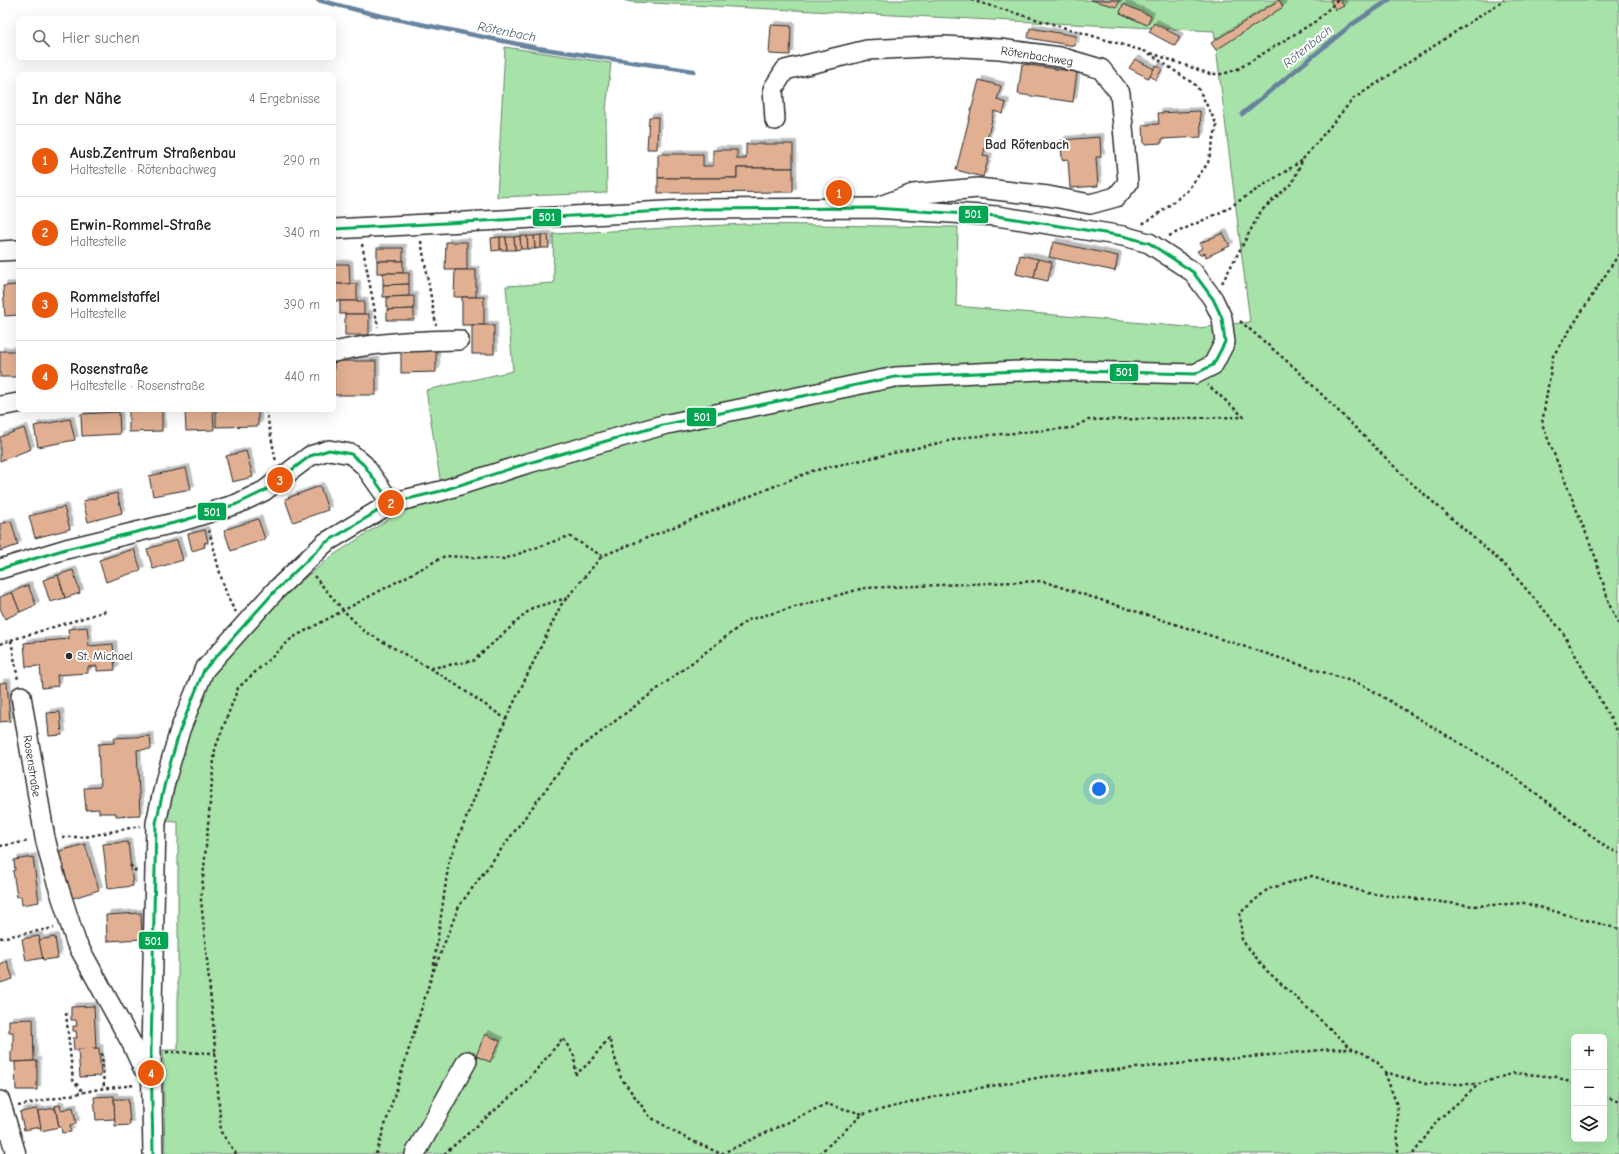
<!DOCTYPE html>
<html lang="de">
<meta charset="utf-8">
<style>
:root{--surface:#fff;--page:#f6f6f6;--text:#222;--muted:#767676;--line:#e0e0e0;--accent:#ea580c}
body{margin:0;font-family:"Comic Neue",sans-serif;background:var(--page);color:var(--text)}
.controls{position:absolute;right:12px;bottom:12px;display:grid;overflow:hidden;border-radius:6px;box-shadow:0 4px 16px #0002}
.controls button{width:36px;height:36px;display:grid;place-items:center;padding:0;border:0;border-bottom:1px solid var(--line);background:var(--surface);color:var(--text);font:20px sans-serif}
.you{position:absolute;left:1099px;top:789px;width:14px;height:14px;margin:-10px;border:3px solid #fff;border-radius:50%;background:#1a73e8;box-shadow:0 0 0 6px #1a73e833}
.badge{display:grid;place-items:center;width:26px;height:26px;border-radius:50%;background:var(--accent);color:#fff;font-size:13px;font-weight:700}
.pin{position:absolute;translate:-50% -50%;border:2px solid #fff;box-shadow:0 1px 4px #0006}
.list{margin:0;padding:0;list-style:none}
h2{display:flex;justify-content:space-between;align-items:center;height:52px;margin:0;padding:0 16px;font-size:17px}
h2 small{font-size:13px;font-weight:400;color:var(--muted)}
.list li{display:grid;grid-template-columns:26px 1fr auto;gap:12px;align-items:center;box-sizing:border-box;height:72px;padding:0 16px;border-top:1px solid var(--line)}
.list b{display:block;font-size:15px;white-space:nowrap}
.list p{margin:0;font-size:13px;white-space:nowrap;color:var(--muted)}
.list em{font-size:13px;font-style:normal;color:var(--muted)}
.icon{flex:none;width:22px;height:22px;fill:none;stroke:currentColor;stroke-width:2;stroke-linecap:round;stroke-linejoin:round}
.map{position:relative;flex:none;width:1619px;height:1154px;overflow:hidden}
.search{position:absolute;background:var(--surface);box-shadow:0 4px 16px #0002;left:16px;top:16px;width:320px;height:44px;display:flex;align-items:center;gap:10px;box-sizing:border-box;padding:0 14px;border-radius:6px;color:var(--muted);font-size:15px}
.panel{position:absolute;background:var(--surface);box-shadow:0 4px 16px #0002;left:16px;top:72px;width:320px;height:340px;border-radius:6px}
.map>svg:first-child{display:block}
.green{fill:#a7e2a9;stroke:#69866a;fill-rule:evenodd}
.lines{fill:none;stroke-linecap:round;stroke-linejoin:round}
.stream{stroke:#67839d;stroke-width:4.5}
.building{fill:#e1b092;stroke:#2b2b2b;filter:url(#shadow)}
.minor-casing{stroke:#2b2b2b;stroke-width:22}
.path{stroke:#2b2b2b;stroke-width:2.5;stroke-dasharray:3 3;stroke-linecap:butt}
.minor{stroke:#fff;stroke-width:19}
.bus-1-casing{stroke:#fff;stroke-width:6}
.bus-1{stroke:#00a651;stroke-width:3}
.poi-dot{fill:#2b2b2b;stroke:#fff;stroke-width:1.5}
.labels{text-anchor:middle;stroke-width:4;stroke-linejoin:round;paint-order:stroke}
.street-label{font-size:12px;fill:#2b2b2b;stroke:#fff}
.poi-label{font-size:12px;fill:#2b2b2b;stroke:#fff;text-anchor:start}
.water-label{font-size:13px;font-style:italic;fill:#4e5e6e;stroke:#fff}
.neighbourhood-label{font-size:13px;font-weight:bold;fill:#2b2b2b;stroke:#fff}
.line-badge{stroke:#fff;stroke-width:1.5}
.badge-label{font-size:11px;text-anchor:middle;font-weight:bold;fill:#fff}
</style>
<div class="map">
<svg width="1619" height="1154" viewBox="0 0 1619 1154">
<defs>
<filter id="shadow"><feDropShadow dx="3.5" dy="-3.5" stdDeviation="0" flood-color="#0004"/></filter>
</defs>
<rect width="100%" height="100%" fill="#fff"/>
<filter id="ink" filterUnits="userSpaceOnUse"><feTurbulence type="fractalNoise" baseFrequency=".025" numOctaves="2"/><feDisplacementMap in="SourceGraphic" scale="8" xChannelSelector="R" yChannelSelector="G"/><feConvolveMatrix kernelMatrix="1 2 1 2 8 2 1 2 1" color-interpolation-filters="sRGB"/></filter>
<g filter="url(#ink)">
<g class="green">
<path d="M623,0H1619V1154H165L163,1050H178V822L162,821L186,733L209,677L278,599L335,554L401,511L443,498L426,390L513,371L506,286L554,283L553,234L744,224L958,227L956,306L1198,328L1250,322L1214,31L631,2ZM1574,1037H1604V1139H1574Z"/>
<polygon points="505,47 611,63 606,110 607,193 497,197"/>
</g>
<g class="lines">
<g class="stream">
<polyline points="318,0 377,15 537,48 694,71"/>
<polyline points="1242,114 1351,25 1389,0"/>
</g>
</g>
<g class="building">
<polygon points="1091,0 1119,0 1117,7"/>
<polygon points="1279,0 1283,7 1216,50 1211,43"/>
<polygon points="1330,0 1340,0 1344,6 1336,10"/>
<polygon points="1123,4 1151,16 1147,25 1120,13"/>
<polygon points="1154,23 1180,37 1175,46 1149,32"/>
<polygon points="771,25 791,26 790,55 769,54"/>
<polygon points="1030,28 1076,36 1075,46 1028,38"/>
<polygon points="1135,59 1154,69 1148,78 1129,68"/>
<polygon points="1022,64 1077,72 1073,102 1018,94"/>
<polygon points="1156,65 1162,69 1156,80 1150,76"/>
<polygon points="979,80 1001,86 997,100 1006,103 1003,114 994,111 983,156 989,157 983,177 956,170"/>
<polygon points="1200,111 1201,137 1162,139 1162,143 1144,144 1143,125 1159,124 1158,113"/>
<polygon points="649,117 658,117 657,149 647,149"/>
<polygon points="1100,137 1101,157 1096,157 1098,186 1070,188 1068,159 1062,160 1061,140"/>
<polygon points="746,144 793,144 793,168 737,168 737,178 658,178 658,154 703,154 703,166 713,166 713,150 737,150 737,159 746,159"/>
<polygon points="737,168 793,168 793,192 658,193 658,178 737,178"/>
<polygon points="1223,233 1230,246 1206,257 1205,253 1200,255 1197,251 1203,248 1200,243"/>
<polygon points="541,235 548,235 549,248 541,248"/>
<polygon points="541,235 541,248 535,249 534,236"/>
<polygon points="520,236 521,249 515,250 514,237"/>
<polygon points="520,236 527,236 528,249 521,249"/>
<polygon points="527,236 534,236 535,249 528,249"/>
<polygon points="500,237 506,237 507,250 500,250"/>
<polygon points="500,237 500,250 492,251 491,238"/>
<polygon points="506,237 514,237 515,250 507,250"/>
<polygon points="446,242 467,242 467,270 445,270"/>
<polygon points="1053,242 1118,256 1115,271 1049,257"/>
<rect x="377" y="248" width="26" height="13"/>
<polygon points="1020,255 1038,259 1034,278 1016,274"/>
<polygon points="1038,259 1052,262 1048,281 1034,278"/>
<rect x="377" y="261" width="26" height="12"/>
<polygon points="334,264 349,264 350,284 334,284"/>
<polygon points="455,270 476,270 476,297 454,297"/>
<polygon points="383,273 409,273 409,284 383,285"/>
<rect x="334" y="284" width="23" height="17"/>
<polygon points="409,284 409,296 383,297 383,285"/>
<polygon points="18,285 18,315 5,316 3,286"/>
<polygon points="414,296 414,309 387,310 387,297"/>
<rect x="462" y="297" width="22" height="28"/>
<rect x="340" y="301" width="24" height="13"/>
<polygon points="414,309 414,320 387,320 387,310"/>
<rect x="345" y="314" width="24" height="21"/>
<rect x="472" y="325" width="22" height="29"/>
<polygon points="436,348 436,372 401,373 401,349"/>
<rect x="0" y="351" width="18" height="26"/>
<rect x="334" y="361" width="42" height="34"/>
<polygon points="162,410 162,431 129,432 129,411"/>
<polygon points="185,410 213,410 214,430 186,431"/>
<polygon points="216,410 258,410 258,426 216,427"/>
<polygon points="119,412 120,434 82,436 81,414"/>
<polygon points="70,419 75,440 38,447 34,426"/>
<polygon points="24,428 31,449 0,461 0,437"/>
<polygon points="246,451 253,477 232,482 226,456"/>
<polygon points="186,468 191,489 153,496 149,476"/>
<polygon points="320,486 328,510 293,522 285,499"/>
<polygon points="117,493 122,513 88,522 83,501"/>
<polygon points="64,507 70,529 35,538 29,516"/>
<polygon points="258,519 265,539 231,551 224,530"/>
<polygon points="11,521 18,545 0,551 0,524"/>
<polygon points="205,530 208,542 204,543 205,547 192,551 188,534"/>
<polygon points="177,540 183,560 153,569 147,549"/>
<polygon points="134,549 141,570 106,582 99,560"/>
<polygon points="73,570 80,593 65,598 58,575"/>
<polygon points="58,575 65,598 50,602 43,580"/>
<polygon points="28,585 36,605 20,612 12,592"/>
<polygon points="12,592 20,612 5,619 0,608 0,597"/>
<polygon points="87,627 89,646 113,644 115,670 97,671 97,666 88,667 88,673 57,675 58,686 42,688 40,666 26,667 24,643 69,639 68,629"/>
<polygon points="7,682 10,721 0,722 0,683"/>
<polygon points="60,712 62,735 49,736 47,713"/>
<polygon points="150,736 151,749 137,750 140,815 116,816 116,813 99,813 99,809 86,810 84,788 100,787 98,744 114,743 114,738"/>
<polygon points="128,842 133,886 108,889 103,844"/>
<polygon points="85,844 99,890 70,899 57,852"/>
<polygon points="33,857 39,902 22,905 21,896 17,897 13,871 15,870 14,860"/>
<polygon points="141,913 142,939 107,941 106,915"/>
<polygon points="39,936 43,958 26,961 22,939"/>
<polygon points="55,937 58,958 43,960 39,940"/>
<polygon points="7,961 13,979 0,983 0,964"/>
<polygon points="94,1006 96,1048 74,1050 73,1038 77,1038 76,1031 73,1031 73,1026 77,1026 76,1020 71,1020 71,1007"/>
<polygon points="33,1019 34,1061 11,1062 11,1051 13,1051 13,1032 9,1032 9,1020"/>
<polygon points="485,1034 500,1041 490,1062 476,1056"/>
<polygon points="99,1048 101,1076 80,1077 78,1049"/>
<polygon points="34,1061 37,1061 37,1090 16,1090 15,1062"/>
<polygon points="114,1096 115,1119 96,1120 94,1097"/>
<polygon points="114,1099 128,1099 130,1125 115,1126"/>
<polygon points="60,1105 61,1110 73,1107 76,1124 70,1125 71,1132 62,1133 61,1127 59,1127 55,1106"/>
<polygon points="55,1108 59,1127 41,1131 38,1111"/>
<polygon points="37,1109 41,1127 24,1130 20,1112"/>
</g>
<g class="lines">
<defs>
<g id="minor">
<polyline points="775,120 773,89 785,70 867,50 944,46 1000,49 1060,57 1101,69 1120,93 1128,183 1116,197 1090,204 1048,196 978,188 913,194 880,206"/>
<polyline points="0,251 18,250"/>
<path d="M334,352C375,342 416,341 459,340"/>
<polyline points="0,406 18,403"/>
<polyline points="0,569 66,549 182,521 237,504 264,491 310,456 329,450 351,454 364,465 391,503"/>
<polyline points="21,696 45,838 54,873 76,942 132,1044 143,1068 151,1073"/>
<polyline points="0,1101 16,1154"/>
<polyline points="153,1154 151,1052 156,823 166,778 180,730 204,670 275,591 325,543 391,503 441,491 525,464 663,425 895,377 1040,370 1195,374 1213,365 1225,342 1222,318 1213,299 1193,272 1149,243 1123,236 997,216 873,208 702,209 334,229"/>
<polyline points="415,1154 467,1061"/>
</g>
</defs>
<use href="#minor" class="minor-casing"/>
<g class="path">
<polyline points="971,0 1147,52 1197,86 1217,125 1208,163 1187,191 1157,215 1142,224"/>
<polyline points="1151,53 1210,74 1223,74 1238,69 1316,21 1338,0"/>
<polyline points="1169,236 1225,210 1303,160"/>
<polyline points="421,241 436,325"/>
<polyline points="362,244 378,327"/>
<polyline points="1619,254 1553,356 1542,424 1594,553 1610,606 1619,625"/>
<polyline points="1222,283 1261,211 1293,182 1303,159 1353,99 1504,0"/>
<polyline points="1240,321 1295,368 1407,479 1509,569 1562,631 1619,734"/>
<polyline points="266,410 276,462"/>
<path d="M209,530C215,551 223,595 236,612"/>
<polyline points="314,576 343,610 364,631 443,676 506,719"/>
<polyline points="11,640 106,611"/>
<polyline points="0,644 11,640 18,680"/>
<polyline points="431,668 473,661 532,608 567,598"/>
<polyline points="62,837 85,837 140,826"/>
<polyline points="0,846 29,841"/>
<polyline points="130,865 138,873"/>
<polyline points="0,938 54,928"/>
<polyline points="433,971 449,861 506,719 561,605 602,556"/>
<polyline points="66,1013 73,1080 83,1092"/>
<polyline points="166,1052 216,1053"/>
<polyline points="102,1053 104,1088"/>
<polyline points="1385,1073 1397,1105 1398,1154"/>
<polyline points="1574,1084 1557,1077 1514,1073 1479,1084 1426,1084 1385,1072 1377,1062 1363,1053 1352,1049 1266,970 1242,940 1240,913 1268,889 1312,876 1367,893 1474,906 1524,903 1619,929"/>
<polyline points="1604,1096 1619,1102"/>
<polyline points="18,1106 99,1089 135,1085"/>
<polyline points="236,1154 221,1132 213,1021 201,900 215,749 238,688 292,638 445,556 504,559 569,536 602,556 812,471 966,437 1072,428 1088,420 1244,417 1208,385"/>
<polyline points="376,1154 432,975 459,906 572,754 748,620 864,588 1042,581 1363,685 1511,774 1607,848 1619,853"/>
<polyline points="444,1154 522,1087 563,1038 574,1056 576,1074 588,1064 609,1038 621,1078 650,1117 682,1136 721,1154 826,1104 863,1114"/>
<polyline points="819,1154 863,1114 946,1094 1042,1077 1332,1049 1352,1049"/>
<polyline points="1413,1154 1438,1120 1478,1085"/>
</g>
<use href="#minor" class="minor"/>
<defs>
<g id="bus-1">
<polyline points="0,569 66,549 182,521 237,504 264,491 310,456 329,450 351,454 364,465 391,503"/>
<polyline points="153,1154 151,1052 156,823 166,778 180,730 204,670 275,591 325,543 391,503 441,491 525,464 663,425 895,377 1040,370 1195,374 1213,365 1225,342 1222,318 1213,299 1193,272 1149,243 1123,236 997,216 873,208 702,209 334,229"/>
</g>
</defs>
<use href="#bus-1" class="bus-1-casing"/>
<use href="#bus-1" class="bus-1"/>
</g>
</g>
<circle class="poi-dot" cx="69" cy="656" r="4"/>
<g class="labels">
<g class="street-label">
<text transform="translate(1037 56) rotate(9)" y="4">Rötenbachweg</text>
<text transform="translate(32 766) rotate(81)" y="4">Rosenstraße</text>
</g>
<g class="poi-label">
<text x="77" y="660">St. Michael</text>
</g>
<g class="water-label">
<text transform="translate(507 31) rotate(11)" y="5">Rötenbach</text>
<text transform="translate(1307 46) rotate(-39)" y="5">Rötenbach</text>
</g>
<g class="neighbourhood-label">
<text x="1027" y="149">Bad Rötenbach</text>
</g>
</g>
<g class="line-badge">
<rect x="958" y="205" width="31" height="19" rx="4" fill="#00a651"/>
<rect x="532" y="208" width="30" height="19" rx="4" fill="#00a651"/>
<rect x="1109" y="363" width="30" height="19" rx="4" fill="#00a651"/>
<rect x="686" y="407" width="31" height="20" rx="4" fill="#00a651"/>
<rect x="197" y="502" width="30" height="19" rx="4" fill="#00a651"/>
<rect x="138" y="931" width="31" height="19" rx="4" fill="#00a651"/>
</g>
<g class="badge-label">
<text x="973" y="218">501</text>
<text x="547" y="221">501</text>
<text x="1124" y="376">501</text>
<text x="702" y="421">501</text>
<text x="212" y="516">501</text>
<text x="153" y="945">501</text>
</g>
</svg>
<div class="controls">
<button>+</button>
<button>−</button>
<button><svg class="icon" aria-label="layers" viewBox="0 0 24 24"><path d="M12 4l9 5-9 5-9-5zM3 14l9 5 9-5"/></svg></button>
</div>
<div class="you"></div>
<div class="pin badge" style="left:839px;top:193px">1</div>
<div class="pin badge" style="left:391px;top:503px">2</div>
<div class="pin badge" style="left:280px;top:480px">3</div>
<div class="pin badge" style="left:151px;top:1073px">4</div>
<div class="search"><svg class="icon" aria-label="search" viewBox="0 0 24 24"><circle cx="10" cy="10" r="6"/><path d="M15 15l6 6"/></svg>Hier suchen</div>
<section class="panel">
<h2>In der Nähe<small>4 Ergebnisse</small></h2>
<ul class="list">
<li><span class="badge">1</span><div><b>Ausb.Zentrum Straßenbau</b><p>Haltestelle · Rötenbachweg</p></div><em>290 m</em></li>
<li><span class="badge">2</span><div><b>Erwin-Rommel-Straße</b><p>Haltestelle</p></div><em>340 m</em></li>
<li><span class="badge">3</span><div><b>Rommelstaffel</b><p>Haltestelle</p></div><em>390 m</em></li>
<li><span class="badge">4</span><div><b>Rosenstraße</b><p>Haltestelle · Rosenstraße</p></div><em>440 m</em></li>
</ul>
</section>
</div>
